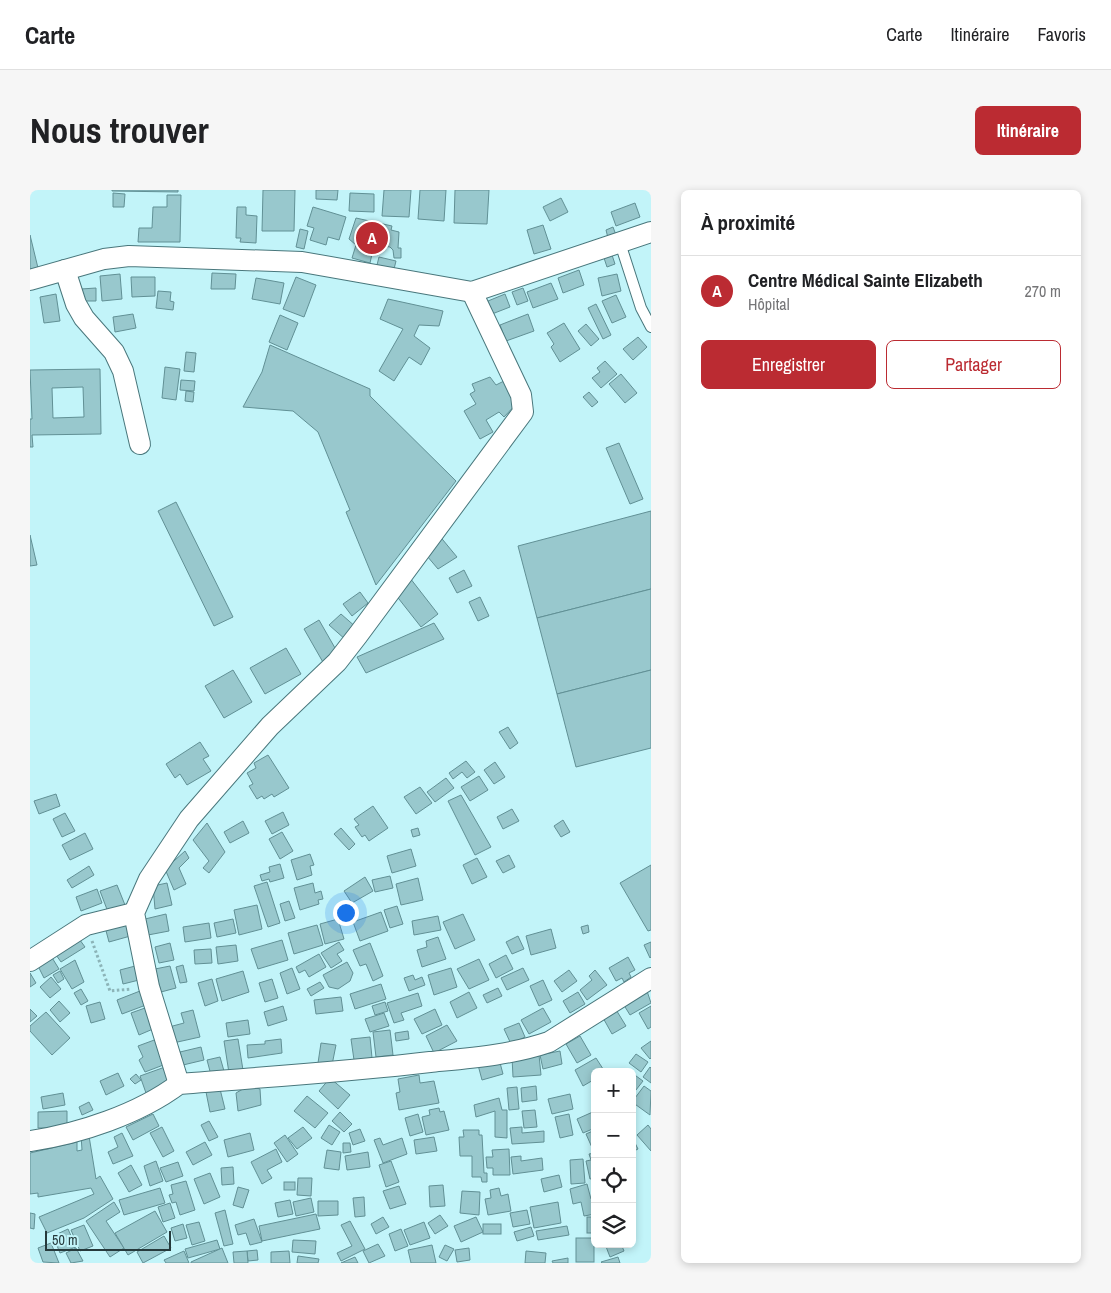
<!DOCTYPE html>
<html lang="fr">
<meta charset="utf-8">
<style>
:root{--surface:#fff;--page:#f6f6f6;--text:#202124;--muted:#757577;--line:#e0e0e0;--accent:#bb2b32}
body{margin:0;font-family:"Archivo Narrow",sans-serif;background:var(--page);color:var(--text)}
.controls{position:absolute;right:15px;bottom:15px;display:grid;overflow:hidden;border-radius:8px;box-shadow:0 2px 8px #0003}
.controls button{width:45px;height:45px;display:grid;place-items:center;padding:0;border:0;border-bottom:1px solid var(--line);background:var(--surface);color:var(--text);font:25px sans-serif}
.scale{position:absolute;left:15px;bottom:12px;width:126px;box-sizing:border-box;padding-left:5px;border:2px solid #263a3c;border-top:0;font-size:14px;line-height:18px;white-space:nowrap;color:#263a3c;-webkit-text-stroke:4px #c2f4f9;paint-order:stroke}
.you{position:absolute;left:315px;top:722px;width:18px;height:18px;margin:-12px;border:4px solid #fff;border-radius:50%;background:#1a73e8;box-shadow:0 0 0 8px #1a73e833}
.badge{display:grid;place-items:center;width:32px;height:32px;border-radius:50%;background:var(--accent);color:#fff;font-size:16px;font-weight:700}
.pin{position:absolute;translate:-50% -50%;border:2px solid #fff;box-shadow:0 1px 5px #0006}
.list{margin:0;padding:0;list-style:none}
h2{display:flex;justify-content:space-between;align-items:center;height:65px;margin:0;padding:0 20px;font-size:21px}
h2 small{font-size:16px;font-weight:400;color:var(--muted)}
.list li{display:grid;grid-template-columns:32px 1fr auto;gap:15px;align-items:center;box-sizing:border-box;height:70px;padding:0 20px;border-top:1px solid var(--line)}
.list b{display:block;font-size:19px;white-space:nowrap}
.list p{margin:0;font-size:16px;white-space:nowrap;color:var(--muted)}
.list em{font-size:16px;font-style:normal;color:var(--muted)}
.actions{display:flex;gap:10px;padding:15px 20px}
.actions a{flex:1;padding:11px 0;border:1px solid var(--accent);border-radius:8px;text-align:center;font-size:18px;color:var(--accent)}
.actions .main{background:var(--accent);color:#fff}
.icon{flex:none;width:28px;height:28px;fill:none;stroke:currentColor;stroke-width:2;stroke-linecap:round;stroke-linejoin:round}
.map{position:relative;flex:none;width:621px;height:1073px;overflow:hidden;border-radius:8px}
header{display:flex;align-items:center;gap:30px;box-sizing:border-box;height:70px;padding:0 25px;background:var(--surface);border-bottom:1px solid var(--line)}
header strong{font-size:24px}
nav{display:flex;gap:28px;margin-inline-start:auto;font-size:18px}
.intro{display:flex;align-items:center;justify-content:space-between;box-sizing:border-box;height:120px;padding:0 30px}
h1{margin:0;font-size:35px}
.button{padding:12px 22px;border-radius:8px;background:var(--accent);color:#fff;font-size:18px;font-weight:700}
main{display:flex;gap:30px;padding:0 30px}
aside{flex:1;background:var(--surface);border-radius:8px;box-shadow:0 2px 8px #0003}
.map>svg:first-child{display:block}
.building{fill:#98c8cd;stroke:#619095;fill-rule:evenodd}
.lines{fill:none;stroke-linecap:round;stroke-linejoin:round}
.lane-casing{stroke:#49777c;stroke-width:12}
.street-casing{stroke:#49777c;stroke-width:22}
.path{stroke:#8cb4b8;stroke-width:3;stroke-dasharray:2.5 2.5;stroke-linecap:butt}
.lane{stroke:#fff;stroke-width:10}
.street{stroke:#fff;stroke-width:20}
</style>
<header>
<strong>Carte</strong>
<nav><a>Carte</a><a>Itinéraire</a><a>Favoris</a></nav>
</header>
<div class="intro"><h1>Nous trouver</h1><a class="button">Itinéraire</a></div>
<main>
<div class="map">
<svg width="621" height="1073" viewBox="0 0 621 1073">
<rect width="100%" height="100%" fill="#c2f4f9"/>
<g class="building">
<polygon points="82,0 148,0 148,2 82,1"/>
<polygon points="233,0 265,0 264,41 232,41"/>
<polygon points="286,0 308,0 307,10 286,9"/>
<polygon points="354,0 381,0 379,27 352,26"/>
<polygon points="390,0 416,0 414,31 388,29"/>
<polygon points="425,0 459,0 457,34 424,33"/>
<polygon points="83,3 95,4 94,17 83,17"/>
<polygon points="320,3 344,4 344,22 319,21"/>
<polygon points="137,5 151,5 150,52 108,52 109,38 122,38 123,17 137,17"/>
<polygon points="531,8 538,22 520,31 513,17"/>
<polygon points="605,13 610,27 586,36 581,22"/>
<polygon points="207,17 216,17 216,25 227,26 226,53 210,52 211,48 206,48"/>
<polygon points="283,17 316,27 309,50 298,47 296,55 280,50 284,38 277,36"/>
<polygon points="326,28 362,36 361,40 369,42 368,58 371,58 371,68 364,68 363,60 360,57 344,55 340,73 322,68 326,55 319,49"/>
<polygon points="513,35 521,59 504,64 497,40"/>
<polygon points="583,37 586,45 578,48 576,40"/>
<polygon points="270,39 278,41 274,59 266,57"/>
<polygon points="0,45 8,78 0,80"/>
<polygon points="582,65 585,74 577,77 574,68"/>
<polygon points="349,67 366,71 364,79 347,75"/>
<polygon points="549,80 554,95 533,103 528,88"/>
<polygon points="182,83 206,84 205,99 181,99"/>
<polygon points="90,84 92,109 72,111 70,86"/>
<polygon points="587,84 591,101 572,106 568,88"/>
<polygon points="101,87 125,87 125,106 102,107"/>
<polygon points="266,87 286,95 274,127 253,119"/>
<polygon points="226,88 254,93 250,114 222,109"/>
<polygon points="521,93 528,109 503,118 497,102"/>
<polygon points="66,98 66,111 52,111 51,99"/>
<polygon points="493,98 498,111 487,115 482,102"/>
<polygon points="128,101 141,102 140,111 144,112 143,120 126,118"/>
<polygon points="26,104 30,131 14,133 10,107"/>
<polygon points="475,104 480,117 462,124 458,111"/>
<polygon points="586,105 596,127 582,133 572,111"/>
<polygon points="358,109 413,121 409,136 389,135 384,146 400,158 391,175 379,167 364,191 349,181 373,139 350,129"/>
<polygon points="566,114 581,145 573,149 558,118"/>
<polygon points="103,124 106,138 85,142 83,127"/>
<polygon points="498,124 504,141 476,151 470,135"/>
<polygon points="250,125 268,133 257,160 239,152"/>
<polygon points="534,133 550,159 530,172 521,157 524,154 517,143"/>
<polygon points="556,134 569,149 561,156 548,141"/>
<polygon points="608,147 617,157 603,170 593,159"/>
<polygon points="240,155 340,199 340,206 426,291 346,395 316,322 320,320 288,242 263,221 213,217 232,182"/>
<polygon points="156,162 166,163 164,182 154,181"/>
<polygon points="575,171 587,184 571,198 562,188 570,182 567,178"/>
<polygon points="135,177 150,179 146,210 132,208"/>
<path d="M70,179L71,244L2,245L3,257H0V229H2L0,180ZM53,197L54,227L23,228L22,198Z"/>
<polygon points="591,184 607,203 595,213 579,194"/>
<polygon points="460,187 466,195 474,191 488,212 474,227 469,222 456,230 463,242 450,249 434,221 446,214 440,204 445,201 442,194"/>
<polygon points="151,190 165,191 164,201 150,200"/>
<polygon points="156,201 164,202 163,212 155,211"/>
<polygon points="559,202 568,212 562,217 553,207"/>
<polygon points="589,253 613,309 600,314 576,258"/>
<polygon points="146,312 203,427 184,436 128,321"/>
<polygon points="621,321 621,399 507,428 488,356"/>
<polygon points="408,344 427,367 408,379 397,366"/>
<polygon points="0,345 7,375 0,376"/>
<polygon points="434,380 442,396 427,403 419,388"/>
<polygon points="380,388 408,424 391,437 365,404"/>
<polygon points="621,399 621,480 527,504 507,428"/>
<polygon points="330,402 338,413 322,426 313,414"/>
<polygon points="450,407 459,426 448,431 439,412"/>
<polygon points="311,424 327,438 316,450 299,435"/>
<polygon points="289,430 309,465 294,474 274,439"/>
<polygon points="404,433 414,449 336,483 327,467"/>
<polygon points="256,458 271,484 235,504 220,478"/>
<polygon points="203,480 222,512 194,528 175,496"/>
<polygon points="621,480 621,558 546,577 527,504"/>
<polygon points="478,537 488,553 480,559 469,542"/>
<polygon points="170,552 179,566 173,569 181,581 157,595 150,584 145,588 136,574"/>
<polygon points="238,565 259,598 244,607 242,604 234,609 232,606 227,609 219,596 223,594 217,583 226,578 224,573"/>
<polygon points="436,571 445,582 437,588 432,582 423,589 419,583"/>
<polygon points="465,572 475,587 464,594 454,580"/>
<polygon points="449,586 458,600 440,611 431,597"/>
<polygon points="416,588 424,598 405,612 397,602"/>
<polygon points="390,597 402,613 386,624 374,607"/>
<polygon points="26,604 30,616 9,624 4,611"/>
<polygon points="431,605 461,657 445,665 418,611"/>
<polygon points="343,616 358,638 339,651 335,645 332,647 325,637 329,635 324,629"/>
<polygon points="482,619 489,631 473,639 467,627"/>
<polygon points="253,622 259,635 242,644 235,631"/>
<polygon points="35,623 45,641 32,647 23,629"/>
<polygon points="533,630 540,642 531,647 524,636"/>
<polygon points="213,631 219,643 200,653 194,642"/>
<polygon points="177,633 195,662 179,683 173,678 179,671 163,650"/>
<polygon points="311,638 325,654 319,660 304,644"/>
<polygon points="388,638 390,645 383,647 381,640"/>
<polygon points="252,642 263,661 250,669 239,649"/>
<polygon points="55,643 63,659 40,670 32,655"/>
<polygon points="381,659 386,676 362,683 357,666"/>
<polygon points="155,661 159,668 149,678 156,694 144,700 135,679"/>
<polygon points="280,664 284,675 280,676 282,685 267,690 261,670"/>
<polygon points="479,665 485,677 473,683 466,671"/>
<polygon points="447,668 457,687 442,694 433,675"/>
<polygon points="250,674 254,688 240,692 239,689 232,691 230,685 240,682 239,677"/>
<polygon points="621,675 621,740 618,741 590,693"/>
<polygon points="59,676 64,685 42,698 37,690"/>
<polygon points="360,686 363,698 345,702 342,690"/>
<polygon points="335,687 343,701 322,713 314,701"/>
<polygon points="388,688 393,710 371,715 366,694"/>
<polygon points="237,692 250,733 238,737 224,696"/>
<polygon points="137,693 142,715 125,719 123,696"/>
<polygon points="283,693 285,703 291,701 293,709 288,710 289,714 270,720 264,698"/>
<polygon points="87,695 95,715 78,722 70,701"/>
<polygon points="67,699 72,713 51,721 46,707"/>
<polygon points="259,711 265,728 255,731 250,714"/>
<polygon points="227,715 232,739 209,745 204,720"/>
<polygon points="367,716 373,734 360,738 354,720"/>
<polygon points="351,722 358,741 330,751 323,732"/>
<polygon points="136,724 139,741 118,745 115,729"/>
<polygon points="433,724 445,750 425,759 413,732"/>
<polygon points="408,726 411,740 384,745 382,731"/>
<polygon points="203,729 206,743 187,747 184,733"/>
<polygon points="308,729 314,749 295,754 290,734"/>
<polygon points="100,731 104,745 79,752 75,737"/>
<polygon points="179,733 181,748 155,752 153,737"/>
<polygon points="287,735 293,755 264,764 258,743"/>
<polygon points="558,735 559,742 553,744 551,737"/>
<polygon points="521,739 526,758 501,765 496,746"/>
<polygon points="47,746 55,757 31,772 24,762"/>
<polygon points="488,746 494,759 482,764 476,752"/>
<polygon points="408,747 416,769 392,777 387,760 397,757 396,751"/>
<polygon points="252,750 258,770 228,779 221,759"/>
<polygon points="309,752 314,760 307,764 312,771 301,778 291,763"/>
<polygon points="621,752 621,767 620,768 614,755"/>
<polygon points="140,753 144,770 129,773 125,757"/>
<polygon points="340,753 353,786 343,791 336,774 330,776 323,760"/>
<polygon points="206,755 208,771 188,774 186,757"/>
<polygon points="181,759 182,773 165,774 164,760"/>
<polygon points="289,764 296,777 279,787 275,780 269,783 266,777"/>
<polygon points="476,765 483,779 466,788 459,774"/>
<polygon points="21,766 29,779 14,788 7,774"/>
<polygon points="598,767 605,780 599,783 601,787 594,792 592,788 586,791 579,778"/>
<polygon points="449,769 459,790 439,799 427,779"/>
<polygon points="45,770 54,792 42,799 30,779"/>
<polygon points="317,772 323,783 320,791 308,799 299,797 293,785"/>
<polygon points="109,775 113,789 93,794 90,780"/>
<polygon points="153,775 157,792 150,793 146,777"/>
<polygon points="140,776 146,798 131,802 125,779"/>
<polygon points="262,778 270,799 257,804 250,783"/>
<polygon points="421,778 427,797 404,805 398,785"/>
<polygon points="493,778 499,790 477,800 471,788"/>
<polygon points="539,780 547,791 532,802 524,791"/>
<polygon points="565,780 577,795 557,810 550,800 562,790 559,786"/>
<polygon points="30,781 34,789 28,793 23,785"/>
<polygon points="213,781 219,802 192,811 186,789"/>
<polygon points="0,783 6,793 0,797"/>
<polygon points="383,785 385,790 392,787 395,795 379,801 374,788"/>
<polygon points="21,787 31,799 20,808 10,797"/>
<polygon points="182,789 188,811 175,816 168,793"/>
<polygon points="242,789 248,808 235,812 229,793"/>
<polygon points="513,790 522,810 509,816 500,796"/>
<polygon points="290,792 294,798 281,806 277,799"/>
<polygon points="351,794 356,809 325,819 320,804"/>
<polygon points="468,798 472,806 457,813 453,805"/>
<polygon points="616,798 621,813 600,825 592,812"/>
<polygon points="51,799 58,811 51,815 44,803"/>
<polygon points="110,801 116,815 92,824 87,810"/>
<polygon points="439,802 447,818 427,828 420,812"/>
<polygon points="548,802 555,814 540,823 533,811"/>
<polygon points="388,803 392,816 371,823 374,830 364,833 357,813"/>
<polygon points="311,807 313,821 286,824 284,810"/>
<polygon points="29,811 40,823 30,832 20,820"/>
<polygon points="70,812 75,829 61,833 56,816"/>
<polygon points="355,812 358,821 345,825 342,816"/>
<polygon points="253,816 257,830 238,836 234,822"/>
<polygon points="621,816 621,837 618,839 609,823"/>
<polygon points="115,818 123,839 109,845 101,823"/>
<polygon points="513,818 521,832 499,844 491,830"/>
<polygon points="585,818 596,836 582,844 572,826"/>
<polygon points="0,819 7,826 0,832"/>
<polygon points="405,819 412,835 392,844 384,829"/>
<polygon points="163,820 170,847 143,853 139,837 154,833 151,823"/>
<polygon points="16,822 40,848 22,865 0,841 0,836"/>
<polygon points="354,823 359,836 340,842 335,829"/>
<polygon points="218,830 220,844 198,847 196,833"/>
<polygon points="489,833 495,847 481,854 474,839"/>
<polygon points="417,835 427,851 404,863 396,846"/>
<polygon points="360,840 363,865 346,867 343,842"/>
<polygon points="378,841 379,849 366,851 365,843"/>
<polygon points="550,846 561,865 547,873 536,854"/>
<polygon points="340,847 342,868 324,870 321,849"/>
<polygon points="127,849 136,874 115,882 109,870 113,867 108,856"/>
<polygon points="208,849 213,880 199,883 194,851"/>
<polygon points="251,849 252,863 218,868 217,855 235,854 235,851"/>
<polygon points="621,851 621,868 620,869 611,858"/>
<polygon points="291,853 306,855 302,875 288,873"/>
<polygon points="171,857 174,870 153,875 150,862"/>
<polygon points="530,861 532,874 513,879 510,865"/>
<polygon points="606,864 618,872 611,882 599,873"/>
<polygon points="509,865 511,885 483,887 482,867"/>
<polygon points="190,867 194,881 181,885 177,870"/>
<polygon points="566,868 575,882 565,882 565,889 553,896 545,880"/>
<polygon points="469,869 473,884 452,890 448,875"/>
<polygon points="135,877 141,894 116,903 110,886"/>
<polygon points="620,877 621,878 621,893 613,887"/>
<polygon points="88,883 94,896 76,905 70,891"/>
<polygon points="602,883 613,891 602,905"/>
<polygon points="106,884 111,890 105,894 100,889"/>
<polygon points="389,885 390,893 404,891 409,913 369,920 366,903 370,902 368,889"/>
<polygon points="300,888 320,905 308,919 289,901"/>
<polygon points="218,896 230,899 231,915 208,921 206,903"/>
<polygon points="506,896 507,910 492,912 491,898"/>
<polygon points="614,896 621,901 620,925 602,912"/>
<polygon points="487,897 489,919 479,920 477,898"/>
<polygon points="190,899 195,919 180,922 176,902"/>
<polygon points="33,903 35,915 13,919 11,907"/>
<polygon points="540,904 543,919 522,924 518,909"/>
<polygon points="277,906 298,923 285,938 264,921"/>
<polygon points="469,908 472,920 477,920 477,948 465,947 465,921 446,927 444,915"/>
<polygon points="59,912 63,920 52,925 49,917"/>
<polygon points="409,918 410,922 414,921 419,940 396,945 392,927 400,925 399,920"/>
<polygon points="505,920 507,937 494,938 492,921"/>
<polygon points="37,921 37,938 8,938 8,922"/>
<polygon points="565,921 565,938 553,943 547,929"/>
<polygon points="310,922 322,934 314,942 302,931"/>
<polygon points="123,924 129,936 103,950 96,937"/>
<polygon points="388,924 393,942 380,946 375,928"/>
<polygon points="539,924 543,945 530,948 525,927"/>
<polygon points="179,931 188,947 179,951 171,935"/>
<polygon points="299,935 310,942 302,955 291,948"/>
<polygon points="618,935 621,939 621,961 607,945"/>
<polygon points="132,937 144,961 133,967 120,943"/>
<polygon points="273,937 282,948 267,959 258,948"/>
<polygon points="492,937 492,943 514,941 514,952 482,954 480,938"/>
<polygon points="330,939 335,951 323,955 319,943"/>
<polygon points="433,940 449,940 449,945 452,945 454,983 457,983 457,992 452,992 451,987 442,987 442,966 430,966 429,947 434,947"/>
<polygon points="565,940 565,961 564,962 556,944"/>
<polygon points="92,943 103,966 83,974 78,962 88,957 84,947"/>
<polygon points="220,943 224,960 198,967 194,950"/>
<polygon points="51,945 59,946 66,989 70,986 83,1009 54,1028 17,1043 9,1027 64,1004 61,998 8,1007 8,1003 0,1004 0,963 47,952 47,961 52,960"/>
<polygon points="255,945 268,964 257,972 244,953"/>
<polygon points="404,947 407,961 386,964 384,950"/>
<polygon points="602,947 608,959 602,962"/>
<polygon points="350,948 353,955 372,948 377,964 353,973 344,950"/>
<polygon points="175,952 182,965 163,975 156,962"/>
<polygon points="313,953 320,953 321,962 313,963"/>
<polygon points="246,959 252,972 237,980 242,988 232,994 221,972"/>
<polygon points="479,959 480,985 463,985 463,978 457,978 456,967 463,967 462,960"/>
<polygon points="297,960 311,962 309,980 294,978"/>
<polygon points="338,962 340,977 317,980 315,966"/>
<polygon points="565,963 565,988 560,989 556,971 561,970 559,964"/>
<polygon points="491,966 491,971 512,968 513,980 483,984 481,967"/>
<polygon points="553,969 555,993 541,994 540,970"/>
<polygon points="126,971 133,991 120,996 114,976"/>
<polygon points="361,971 369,992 356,997 349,975"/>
<polygon points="148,972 153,986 136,992 130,978"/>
<polygon points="101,975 112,995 99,1002 88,983"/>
<polygon points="203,977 204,994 192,995 191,978"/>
<polygon points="180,983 190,1007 174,1014 164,989"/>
<polygon points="529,985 532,997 514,1002 511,989"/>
<polygon points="268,988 282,988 281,1006 267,1005"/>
<polygon points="156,991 165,1020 150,1025 146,1012 142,1013 139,1005 143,1004 141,995"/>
<rect x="254" y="992" width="11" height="8"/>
<polygon points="557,994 561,1009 565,1008 565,1024 554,1026 551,1012 543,1014 540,999"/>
<polygon points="413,995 415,1016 400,1017 399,996"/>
<polygon points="369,996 376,1014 360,1019 353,1001"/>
<polygon points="208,997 219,1000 213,1018 203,1015"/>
<polygon points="130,998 135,1013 94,1025 89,1010"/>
<polygon points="469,998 471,1006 478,1004 481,1021 458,1025 455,1009 461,1008 460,1000"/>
<polygon points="432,1001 450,1002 449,1025 430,1023"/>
<polygon points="334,1007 335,1026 325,1027 323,1008"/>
<polygon points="281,1008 284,1022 266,1026 263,1012"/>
<polygon points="260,1010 263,1024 248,1027 245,1013"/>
<polygon points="288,1011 308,1011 308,1025 288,1026"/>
<polygon points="84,1012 90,1022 76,1031 94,1058 80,1067 56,1031"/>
<polygon points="528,1012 531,1033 504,1038 500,1017"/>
<polygon points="140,1013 145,1028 133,1032 128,1017"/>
<polygon points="195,1020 203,1054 194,1056 185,1023"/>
<polygon points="497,1020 500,1034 483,1037 480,1023"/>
<polygon points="125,1021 137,1042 98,1065 85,1043"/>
<polygon points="0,1023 5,1024 4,1039 0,1038"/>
<polygon points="286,1024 290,1039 232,1051 229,1036"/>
<polygon points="410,1025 418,1036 405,1044 398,1033"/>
<polygon points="353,1027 359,1037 346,1044 341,1034"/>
<polygon points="446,1027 453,1042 431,1052 424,1036"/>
<rect x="557" y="1027" width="8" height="16"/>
<polygon points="224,1029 232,1052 220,1055 216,1043 208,1045 205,1035"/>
<polygon points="320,1031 335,1059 311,1071 307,1063 322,1056 311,1035"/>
<polygon points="169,1032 175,1051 162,1055 156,1035"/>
<polygon points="394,1032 400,1048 380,1055 374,1040"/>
<polygon points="153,1034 157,1048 145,1051 141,1038"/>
<rect x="453" y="1034" width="18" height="10"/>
<polygon points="54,1035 63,1056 50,1061 41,1040"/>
<polygon points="537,1036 539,1045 508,1050 506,1041"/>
<polygon points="501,1037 504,1046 487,1051 484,1042"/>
<polygon points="38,1039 46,1057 30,1063 23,1046"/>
<polygon points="371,1039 378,1056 365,1061 359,1044"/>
<polygon points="134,1046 141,1058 113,1073 107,1062"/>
<rect x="546" y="1048" width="18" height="24"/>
<polygon points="187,1050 190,1059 158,1068 155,1059"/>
<polygon points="263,1050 286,1051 285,1064 262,1062"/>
<polygon points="21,1053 29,1073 13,1072 8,1058"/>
<polygon points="348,1054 355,1066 339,1073 333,1061"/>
<polygon points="575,1054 591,1054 594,1061 580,1067"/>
<polygon points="402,1055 406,1073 381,1073 378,1060"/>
<polygon points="415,1055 424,1059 417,1071 409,1067"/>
<polygon points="46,1058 53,1071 41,1073 36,1063"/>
<polygon points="192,1058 198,1073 161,1073 161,1072"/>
<polygon points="439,1058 440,1070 427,1072 425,1060"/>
<polygon points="227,1060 228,1070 218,1071 217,1061"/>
<polygon points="154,1061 159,1073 136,1073 134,1070"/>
<polygon points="217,1061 218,1073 204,1073 203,1062"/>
<polygon points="259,1061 260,1073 241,1073 241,1062"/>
<polygon points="496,1061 516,1063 515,1073 495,1073"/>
<polygon points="268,1066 289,1069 288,1073 267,1073"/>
<polygon points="325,1067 328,1073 311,1073"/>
<polygon points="588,1067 590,1073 572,1073 571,1072"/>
<polygon points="538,1068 538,1073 523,1073 522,1071"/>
</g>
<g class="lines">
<defs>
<polyline id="lane" points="590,53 611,118 621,137"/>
<g id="street">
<polyline points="35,80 46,114 54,128 84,162 93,181 110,254"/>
<polyline points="0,90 74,69 99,66 272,72 442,102 621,42"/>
<polyline points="0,771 56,735 104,723"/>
<polyline points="149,894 119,797 104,723 119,689 159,629 240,536 307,472 328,445 493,222 491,205 442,102"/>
<path d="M0,951C49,944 109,924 149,894C233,887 316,882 400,872C440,868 481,865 519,852L621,788"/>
</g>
</defs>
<use href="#lane" class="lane-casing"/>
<use href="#street" class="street-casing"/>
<polyline class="path" points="62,751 80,801 101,799"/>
<use href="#lane" class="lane"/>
<use href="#street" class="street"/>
</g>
</svg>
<div class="controls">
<button>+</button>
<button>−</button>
<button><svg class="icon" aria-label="locate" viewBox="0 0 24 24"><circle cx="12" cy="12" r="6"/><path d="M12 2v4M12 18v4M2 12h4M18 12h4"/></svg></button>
<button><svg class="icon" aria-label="layers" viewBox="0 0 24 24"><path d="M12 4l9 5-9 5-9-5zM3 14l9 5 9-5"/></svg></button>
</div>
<div class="scale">50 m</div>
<div class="you"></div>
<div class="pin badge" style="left:342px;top:48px">A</div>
</div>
<aside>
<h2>À proximité<small></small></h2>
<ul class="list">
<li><span class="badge">A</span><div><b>Centre Médical Sainte Elizabeth</b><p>Hôpital</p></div><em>270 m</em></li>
</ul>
<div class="actions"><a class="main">Enregistrer</a><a>Partager</a></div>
</aside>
</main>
